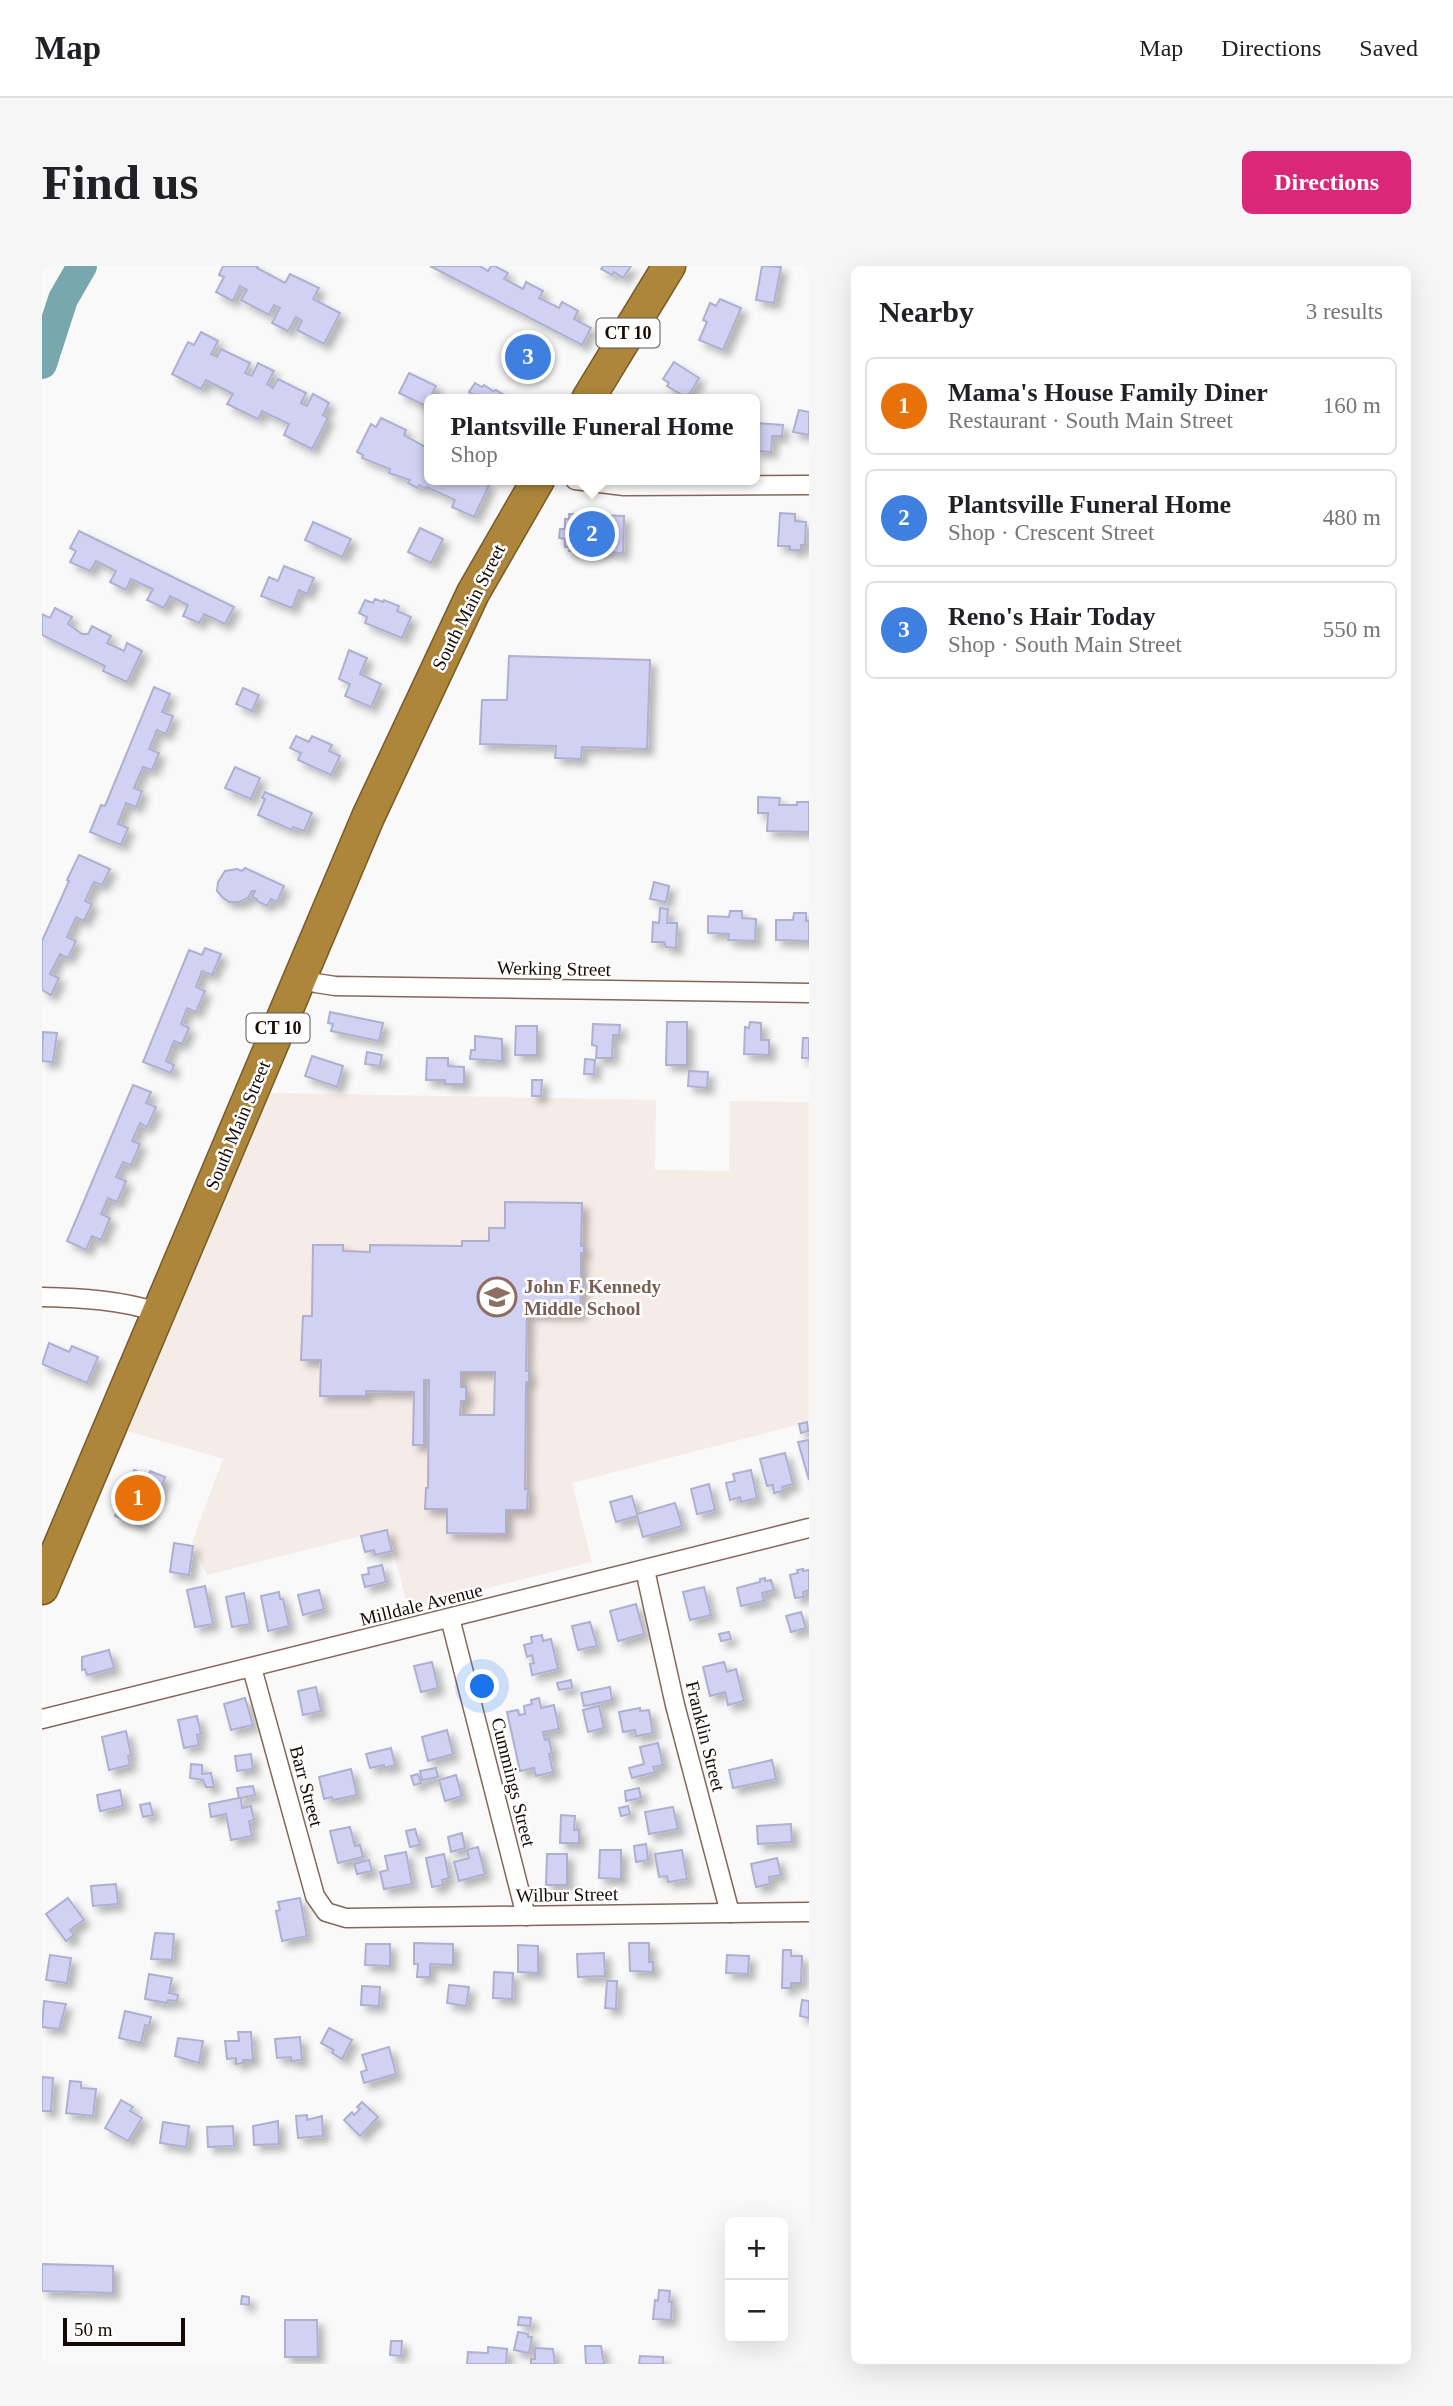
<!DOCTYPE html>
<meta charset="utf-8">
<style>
:root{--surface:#fff;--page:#f6f6f6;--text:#202124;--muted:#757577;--line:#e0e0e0;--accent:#db2777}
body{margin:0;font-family:Georgia,serif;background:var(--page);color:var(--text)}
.controls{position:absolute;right:21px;bottom:21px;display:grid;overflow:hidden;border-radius:10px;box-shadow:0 7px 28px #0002}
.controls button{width:63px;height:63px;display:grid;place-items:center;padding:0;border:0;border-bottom:2px solid var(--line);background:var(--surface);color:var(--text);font:35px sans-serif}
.scale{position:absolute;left:21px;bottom:18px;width:122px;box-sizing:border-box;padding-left:7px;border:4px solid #160a05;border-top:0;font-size:19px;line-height:24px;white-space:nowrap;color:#160a05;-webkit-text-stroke:5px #fff;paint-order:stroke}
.you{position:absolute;left:441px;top:1421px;width:24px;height:24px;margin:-18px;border:5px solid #fff;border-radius:50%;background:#1a73e8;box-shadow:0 0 0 10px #1a73e833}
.badge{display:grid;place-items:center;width:46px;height:46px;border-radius:50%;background:var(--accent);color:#fff;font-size:23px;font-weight:700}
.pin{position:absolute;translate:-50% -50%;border:4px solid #fff;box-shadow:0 2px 7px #0006}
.popup{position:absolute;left:382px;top:128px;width:336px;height:91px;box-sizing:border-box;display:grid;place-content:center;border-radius:10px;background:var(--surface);filter:drop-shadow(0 2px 5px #0005);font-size:23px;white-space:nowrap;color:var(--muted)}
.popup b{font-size:26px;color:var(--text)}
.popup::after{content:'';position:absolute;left:50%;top:100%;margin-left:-14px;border:14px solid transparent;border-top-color:var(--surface)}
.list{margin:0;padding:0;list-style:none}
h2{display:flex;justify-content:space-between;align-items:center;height:91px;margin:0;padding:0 28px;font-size:30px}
h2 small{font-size:23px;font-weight:400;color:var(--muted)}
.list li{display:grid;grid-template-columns:46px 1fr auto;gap:21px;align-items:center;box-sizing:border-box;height:98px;margin:0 14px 14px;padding:0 14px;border:2px solid var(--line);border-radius:10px}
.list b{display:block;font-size:26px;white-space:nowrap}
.list p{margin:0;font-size:23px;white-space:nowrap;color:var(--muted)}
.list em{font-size:23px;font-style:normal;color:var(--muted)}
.map{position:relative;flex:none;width:767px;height:2098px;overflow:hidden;border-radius:10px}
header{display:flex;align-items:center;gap:42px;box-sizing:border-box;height:98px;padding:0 35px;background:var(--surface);border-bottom:2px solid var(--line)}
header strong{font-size:33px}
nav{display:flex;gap:38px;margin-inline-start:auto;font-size:24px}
.intro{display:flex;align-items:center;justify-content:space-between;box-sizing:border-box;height:168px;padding:0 42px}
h1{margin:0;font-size:49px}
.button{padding:18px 32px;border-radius:10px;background:var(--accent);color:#fff;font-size:24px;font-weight:700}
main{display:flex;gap:42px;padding:0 42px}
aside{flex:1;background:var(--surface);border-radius:10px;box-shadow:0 7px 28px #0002}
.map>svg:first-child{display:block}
.built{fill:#f5ebe7}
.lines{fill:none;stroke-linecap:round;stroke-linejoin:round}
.river{stroke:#78a8ae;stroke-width:30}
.building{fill:#d1d1f4;stroke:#afafd0;stroke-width:2;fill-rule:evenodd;filter:url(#shadow)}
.street-casing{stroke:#866658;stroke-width:21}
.highway-casing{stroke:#785b28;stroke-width:35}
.street{stroke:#fff;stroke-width:18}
.highway{stroke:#ad863b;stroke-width:32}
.labels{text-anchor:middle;stroke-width:5;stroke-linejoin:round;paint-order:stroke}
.shield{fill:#fff;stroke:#5c5450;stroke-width:2}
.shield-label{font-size:18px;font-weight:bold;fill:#160a05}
.street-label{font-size:19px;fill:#160a05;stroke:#fff}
.education-label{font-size:19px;font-weight:bold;fill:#785e54;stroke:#fff;text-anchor:start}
</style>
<header>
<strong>Map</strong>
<nav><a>Map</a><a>Directions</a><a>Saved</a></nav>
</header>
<div class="intro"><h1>Find us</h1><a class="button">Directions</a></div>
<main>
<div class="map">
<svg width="767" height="2098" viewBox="0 0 767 2098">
<defs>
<filter id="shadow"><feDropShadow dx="6" dy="6" stdDeviation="3.5" flood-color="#0004"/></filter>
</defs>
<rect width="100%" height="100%" fill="#f9f9f9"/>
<polygon class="built" points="227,827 614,834 613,904 687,905 688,835 767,836 767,1156 530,1217 550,1296 366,1342 346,1263 165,1309 150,1276 181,1193 86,1165"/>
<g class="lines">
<polyline class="river" points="0,98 21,33 40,0"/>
</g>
<g class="building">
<polygon points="181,0 216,0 215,2 243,17 248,8 277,22 271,33 298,47 282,78 255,64 260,55 254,51 246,65 230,57 238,42 232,39 227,49 199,34 205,24 198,20 191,35 174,26 182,11 177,9"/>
<polygon points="388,0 438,0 446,5 449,0 453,0 466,7 462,13 481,23 484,16 501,25 497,32 517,42 520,36 536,45 532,53 549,62 540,79"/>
<polygon points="561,0 589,0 581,12 572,6 570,9 559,3"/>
<polygon points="720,0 739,1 732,37 714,34"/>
<polygon points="678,33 699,42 681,84 657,74 665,56 661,54 668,37 674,40"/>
<polygon points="159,66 176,75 169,88 175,91 179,83 208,97 203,107 210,110 216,97 232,105 225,118 231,122 236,113 264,127 259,137 265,140 271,128 287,137 281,149 286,152 270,183 242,169 247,158 220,145 216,153 185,138 191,128 164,114 159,123 130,108 146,76 152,79"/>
<polygon points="483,74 503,87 490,108 470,95"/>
<polygon points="632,96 657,112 645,132 625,120 627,117 621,113"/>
<polygon points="367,107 394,120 384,140 357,127"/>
<polygon points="433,117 440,121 442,119 451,125 454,124 469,133 435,133 436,131 427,126"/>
<polygon points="757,144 767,146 767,169 751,166"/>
<polygon points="339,152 364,164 362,169 387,183 387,214 441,214 440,215 447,219 432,251 410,241 413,234 385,221 385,223 377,219 376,222 366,217 368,214 347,207 348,203 320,192 321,189 315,186 329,158 334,161"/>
<polygon points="713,157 741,159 740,170 730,170 729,186 713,185"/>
<polygon points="738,247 753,248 753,255 764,256 763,279 759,279 759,284 748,284 748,280 736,280"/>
<polygon points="527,248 582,250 581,287 527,285 528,281 523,281 523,273 517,272 518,263 523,263 523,253 527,253"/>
<polygon points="271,256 309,273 300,291 263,274"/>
<polygon points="378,262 401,273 389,297 366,286"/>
<polygon points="37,265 192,341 183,358 162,348 157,357 141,350 146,339 128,330 122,342 105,334 111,323 89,313 84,324 68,316 74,305 54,295 48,305 28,296 34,285 28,282"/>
<polygon points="242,300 272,312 265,328 257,324 250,342 219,330 227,311 236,315"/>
<polygon points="333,333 341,336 342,334 357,340 355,345 369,351 360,372 323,357 325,351 317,347 323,334 331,337"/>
<polygon points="13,342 30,351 26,358 40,368 46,368 50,360 69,370 65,377 82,385 85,377 100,385 85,416 61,405 63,400 0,369 0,348 8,352"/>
<polygon points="307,384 325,392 318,408 339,418 329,441 303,430 308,418 297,413"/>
<polygon points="467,390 608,394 605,483 540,481 539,493 513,492 514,480 438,478 440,434 465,434"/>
<polygon points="112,421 128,428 120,446 131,450 124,468 115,464 107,483 117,487 110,504 101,501 92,522 100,525 94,541 84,537 76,558 86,562 79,579 48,566 59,539 63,540"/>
<polygon points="201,422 217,429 210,445 194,438"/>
<polygon points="254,470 267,476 270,470 290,479 287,485 298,490 289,509 256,494 259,487 248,482"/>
<polygon points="193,501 218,512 209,533 183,522"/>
<polygon points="223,526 270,547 262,565 251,561 250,564 216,549 223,533 220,532"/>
<polygon points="716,531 738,532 737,539 755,539 755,536 767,536 767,566 725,565 726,547 716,547"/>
<polygon points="37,589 68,603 60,619 52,616 43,635 50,638 42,655 34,651 25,671 34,675 26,692 18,688 8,708 17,712 9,729 0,724 0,675 27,615 25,614"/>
<polygon points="203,602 242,620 235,636 229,633 225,640 215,635 215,633 210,631 213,625 210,625 206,632 197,636 187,636 180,631 175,625 176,616 183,605 195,603 200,605"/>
<polygon points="612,616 627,620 624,636 608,633"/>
<polygon points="618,642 626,643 625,657 635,657 634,682 624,681 622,676 610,676 611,656 617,657"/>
<polygon points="688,645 700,645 700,652 714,653 713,675 686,674 687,668 666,667 666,650 687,651"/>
<polygon points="752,647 764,647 764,655 767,655 767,675 734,674 734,654 751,654"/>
<polygon points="163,682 179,688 170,709 160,705 154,721 163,725 154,746 145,742 139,758 147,762 140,778 132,775 124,795 132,799 129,807 101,796 147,684 160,689"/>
<polygon points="288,746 341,757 337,775 289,765 291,758 286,757"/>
<polygon points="625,756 645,756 645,799 624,799"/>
<polygon points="708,756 719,757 719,774 727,774 727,789 702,788 703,761 707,762"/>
<polygon points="551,758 578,759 577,769 571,769 570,792 554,792 555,780 550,779"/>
<polygon points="474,760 495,760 495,789 473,789"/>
<polygon points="1,766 15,767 11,796 0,795"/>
<polygon points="433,770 460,773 460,795 428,793 429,784 433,784"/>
<polygon points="761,772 767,772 767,792 760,792"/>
<polygon points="325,786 340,789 338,800 323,798"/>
<polygon points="270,790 301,800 295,821 263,810"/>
<polygon points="385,792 406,792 406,800 422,801 422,818 403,818 403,814 384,814"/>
<polygon points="543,793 553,794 552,808 542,808"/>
<polygon points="647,805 666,806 665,822 646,820"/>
<polygon points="490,814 500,814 499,830 490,830"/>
<polygon points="91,819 109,826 104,837 114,841 105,861 98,857 90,875 98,878 89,899 81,896 74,911 84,915 75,936 66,932 59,948 68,952 59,974 50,970 44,984 25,975"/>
<path d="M463,936L540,937L539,980H542V987H539V1017H542L541,1024H539L538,1048L485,1047L484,1105H487V1116H484L483,1223H486L485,1244H464V1268L405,1267V1243H383L384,1222H386L387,1114H382V1179H371L372,1126L324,1125V1130H278L279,1094H259L261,1050H270L271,979H301V985L328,986V979L420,980V975H447V962H463ZM419,1106H453L452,1149H418L419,1135H424V1121H419Z"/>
<polygon points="7,1077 27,1086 30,1080 56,1091 45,1117 0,1098"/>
<polygon points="765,1156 766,1165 759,1167 757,1158"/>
<polygon points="767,1174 767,1214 756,1176"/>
<polygon points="743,1187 751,1218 740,1221 741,1225 732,1227 731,1219 725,1220 718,1193"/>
<polygon points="92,1204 106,1210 108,1205 123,1211 115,1233 111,1232 99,1261 73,1250"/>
<polygon points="709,1204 715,1232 699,1236 698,1231 688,1234 684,1217 693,1215 691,1208"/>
<polygon points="667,1218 673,1244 655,1248 649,1223"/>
<polygon points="590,1230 595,1248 633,1237 640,1260 601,1271 595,1250 574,1256 568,1236"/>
<polygon points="345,1264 350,1285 333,1289 332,1284 323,1286 319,1270"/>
<polygon points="132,1277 151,1280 147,1309 128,1306"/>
<polygon points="340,1299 344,1316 323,1321 320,1309 327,1308 326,1302"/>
<polygon points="761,1303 761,1305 767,1304 767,1324 761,1326 762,1331 753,1332 748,1309 756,1307 755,1304"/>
<polygon points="723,1312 723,1315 729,1314 732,1324 720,1327 722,1335 699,1340 695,1322 718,1316 718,1313"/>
<polygon points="163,1320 171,1358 153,1361 145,1324"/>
<polygon points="662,1321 669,1349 648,1354 641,1326"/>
<polygon points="277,1324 282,1343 261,1349 256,1329"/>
<polygon points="237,1326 238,1333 241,1333 247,1360 226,1365 219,1330"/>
<polygon points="202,1327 208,1358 190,1361 184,1331"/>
<polygon points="594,1338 602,1368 576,1375 568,1345"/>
<polygon points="759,1346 764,1362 749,1366 744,1350"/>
<polygon points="548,1356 555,1380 536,1384 530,1360"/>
<polygon points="687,1366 689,1373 679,1375 677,1368"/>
<polygon points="500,1369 501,1375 509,1373 516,1403 490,1409 488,1398 492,1397 490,1389 485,1391 482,1379 490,1377 489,1371"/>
<polygon points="67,1384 72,1402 45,1409 43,1403 40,1404 40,1391"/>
<polygon points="390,1396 396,1422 379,1426 372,1400"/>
<polygon points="682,1396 685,1406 694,1403 702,1435 686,1439 683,1426 668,1430 661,1401"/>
<polygon points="529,1414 530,1422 517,1424 515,1417"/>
<polygon points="274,1421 279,1445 261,1449 256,1425"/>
<polygon points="568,1421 570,1434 542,1440 539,1427"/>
<polygon points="203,1432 211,1459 189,1464 182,1438"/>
<polygon points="497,1432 499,1442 512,1439 517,1463 501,1466 503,1474 507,1473 510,1487 507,1488 511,1506 494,1510 492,1502 478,1505 465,1446 476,1444 477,1449 483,1448 482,1440 490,1438 489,1434"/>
<polygon points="557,1440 562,1462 546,1466 541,1444"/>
<polygon points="598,1442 598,1445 607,1444 611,1467 594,1470 593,1464 581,1466 577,1446"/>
<polygon points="155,1450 159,1468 155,1469 157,1479 142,1482 136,1454"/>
<polygon points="405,1464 411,1488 386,1495 380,1471"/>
<polygon points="84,1465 89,1489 86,1490 88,1499 67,1504 60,1471"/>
<polygon points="616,1477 621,1499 611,1501 613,1506 590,1512 587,1502 602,1498 598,1481"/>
<polygon points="349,1482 353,1499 342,1502 342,1499 328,1502 324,1488"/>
<polygon points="209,1488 211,1503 195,1505 193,1490"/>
<polygon points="730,1494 734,1513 691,1522 687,1504"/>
<polygon points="149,1498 160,1499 160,1508 169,1507 172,1521 164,1521 161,1514 148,1512"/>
<polygon points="394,1502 396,1511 380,1514 378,1505"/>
<polygon points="309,1503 315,1529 291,1534 290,1531 282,1533 277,1511"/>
<polygon points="376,1508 379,1517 372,1519 369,1510"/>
<polygon points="414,1509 420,1530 403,1535 397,1514"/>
<polygon points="211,1520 213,1529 199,1532 200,1542 209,1540 212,1554 207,1555 210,1570 189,1574 184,1548 169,1551 167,1538 197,1532 195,1522"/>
<polygon points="597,1522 599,1532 584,1535 583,1525"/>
<polygon points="78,1524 81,1540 58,1545 55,1529"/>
<polygon points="108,1537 111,1549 101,1551 98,1539"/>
<polygon points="586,1540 588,1548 579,1550 577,1542"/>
<polygon points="631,1541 636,1563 607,1568 603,1546"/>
<polygon points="519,1549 533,1550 532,1564 537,1564 537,1577 518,1577"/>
<polygon points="749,1558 750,1576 716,1578 715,1560"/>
<polygon points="308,1561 313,1580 318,1579 321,1591 296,1597 288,1565"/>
<polygon points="373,1563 378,1579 368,1581 364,1565"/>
<polygon points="420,1567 423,1582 409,1586 406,1571"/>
<polygon points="604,1578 606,1594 594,1596 592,1580"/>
<polygon points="436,1581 443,1608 417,1615 412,1596 427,1592 425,1584"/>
<polygon points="558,1584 579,1584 579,1613 557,1612"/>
<polygon points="640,1584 645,1613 626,1616 625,1610 617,1611 613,1588"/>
<polygon points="364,1586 370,1618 342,1623 338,1606 346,1604 343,1590"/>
<polygon points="402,1588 407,1612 400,1614 401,1619 390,1621 384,1592"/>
<polygon points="505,1588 525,1588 525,1619 504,1619"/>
<polygon points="735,1592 739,1609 727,1611 728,1618 714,1621 709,1598"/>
<polygon points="327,1594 330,1605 315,1608 312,1598"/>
<polygon points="74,1618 76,1638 51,1640 49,1620"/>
<polygon points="26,1632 42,1654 28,1664 32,1669 24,1675 4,1648"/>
<polygon points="258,1632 265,1670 240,1675 234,1645 238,1644 236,1636"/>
<polygon points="113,1667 132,1668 130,1694 109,1693"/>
<polygon points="372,1677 411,1678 411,1699 388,1698 388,1711 375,1711 376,1698 372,1698"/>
<polygon points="587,1677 607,1677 607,1696 611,1696 611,1706 588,1705"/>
<polygon points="324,1678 348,1678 348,1700 323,1699"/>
<polygon points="476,1679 496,1680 496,1707 476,1706"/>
<polygon points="741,1684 749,1684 749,1690 760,1690 759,1717 749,1717 749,1722 740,1722"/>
<polygon points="562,1687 563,1710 536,1711 535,1688"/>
<polygon points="8,1689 29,1692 25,1717 4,1714"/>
<polygon points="685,1689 707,1690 706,1708 684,1707"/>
<polygon points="452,1706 471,1707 470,1733 451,1732"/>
<polygon points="107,1708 130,1712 127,1727 136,1729 135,1735 126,1734 125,1737 103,1733"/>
<polygon points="565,1715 575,1715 574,1743 563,1742"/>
<polygon points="407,1719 427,1721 424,1740 405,1737"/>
<polygon points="320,1720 338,1721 337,1740 319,1739"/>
<polygon points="760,1734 767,1735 767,1752 758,1750"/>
<polygon points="2,1735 24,1738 17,1763 0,1761"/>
<polygon points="83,1745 109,1751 107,1760 103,1759 99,1777 77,1772"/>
<polygon points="287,1762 310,1774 300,1793 290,1787 292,1784 279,1777"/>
<polygon points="196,1766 209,1766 211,1794 201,1794 201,1797 194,1798 194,1792 185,1793 183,1775 197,1775"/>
<polygon points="258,1771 260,1794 249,1795 249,1791 235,1792 233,1773"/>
<polygon points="136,1772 161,1775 157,1797 133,1790"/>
<polygon points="347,1781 354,1808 322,1817 319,1806 325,1804 320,1789"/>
<polygon points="0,1811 11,1812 9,1845 0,1845"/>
<polygon points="28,1815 39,1816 39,1822 54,1823 51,1850 24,1847"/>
<polygon points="79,1834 91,1841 88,1845 100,1852 86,1875 63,1862"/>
<polygon points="320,1836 336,1851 318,1870 302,1854 310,1846 312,1849 318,1843 315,1841"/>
<polygon points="265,1849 265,1854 280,1850 281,1870 256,1872 254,1850"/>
<polygon points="236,1855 237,1878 212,1879 211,1860"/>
<polygon points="121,1856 147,1860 144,1881 118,1877"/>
<polygon points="191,1860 192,1880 166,1881 165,1861"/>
<polygon points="0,1998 71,2000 71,2027 0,2025"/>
<polygon points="617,2024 628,2025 627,2036 630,2036 629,2054 611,2053 613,2034 616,2035"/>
<polygon points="200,2030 207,2031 207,2039 199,2038"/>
<polygon points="477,2051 489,2052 488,2060 476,2059"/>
<polygon points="243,2054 275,2054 276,2091 243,2091"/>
<polygon points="476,2066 486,2068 486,2071 490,2071 487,2087 472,2084"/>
<polygon points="349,2075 360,2075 359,2090 348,2089"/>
<polygon points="543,2080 559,2080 562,2097 564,2098 544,2098"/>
<polygon points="446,2081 465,2083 464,2098 425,2098 426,2086 446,2087"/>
<polygon points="493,2082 511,2083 513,2098 489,2098 489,2093 493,2093"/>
<polygon points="598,2090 621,2091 621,2098 597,2098"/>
</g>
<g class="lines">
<defs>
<g id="street">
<polyline points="533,214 582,220 767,219"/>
<polyline points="257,711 274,717 293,720 767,727"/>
<path d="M0,1031C41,1032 77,1034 116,1046"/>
<polyline points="603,1304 633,1439 688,1647"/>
<polyline points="408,1352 484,1650"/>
<polyline points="210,1402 273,1630 284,1646 304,1652 767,1646"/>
<polyline points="0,1453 767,1262"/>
</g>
<g id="highway">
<polyline points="546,133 627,0"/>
<polyline points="0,1322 326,551 431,327 496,214"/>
</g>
</defs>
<use href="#street" class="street-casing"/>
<use href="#highway" class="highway-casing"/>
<use href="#street" class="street"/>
<use href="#highway" class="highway"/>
</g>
<defs>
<symbol id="school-ring" viewBox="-11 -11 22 22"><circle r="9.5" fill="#fff" stroke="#8d6e63" stroke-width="1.5"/><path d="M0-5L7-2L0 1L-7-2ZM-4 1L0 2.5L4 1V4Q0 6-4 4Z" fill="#8d6e63"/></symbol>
</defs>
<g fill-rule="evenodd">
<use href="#school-ring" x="433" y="1009" width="44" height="44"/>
</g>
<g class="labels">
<g class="shield">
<rect x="554.5" y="52.5" width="63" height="29" rx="5"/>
<rect x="204.5" y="747.5" width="63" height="29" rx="5"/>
</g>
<g class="shield-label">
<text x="586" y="73">CT 10</text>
<text x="236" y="768">CT 10</text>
</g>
<g class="street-label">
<text transform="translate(426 341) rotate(-63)" y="7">South Main Street</text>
<text transform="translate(512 702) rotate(1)" y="7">Werking Street</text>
<text transform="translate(195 859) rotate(-67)" y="7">South Main Street</text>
<text transform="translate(379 1338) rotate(-14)" y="7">Milldale Avenue</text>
<text transform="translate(664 1470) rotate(76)" y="7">Franklin Street</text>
<text transform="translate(472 1516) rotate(76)" y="7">Cummings Street</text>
<text transform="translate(265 1520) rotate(75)" y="7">Barr Street</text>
<text transform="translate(525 1628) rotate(-1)" y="7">Wilbur Street</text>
</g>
<g class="education-label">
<text x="482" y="1027">John F. Kennedy<tspan x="482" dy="22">Middle School</tspan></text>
</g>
</g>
</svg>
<div class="controls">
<button>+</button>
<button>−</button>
</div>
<div class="scale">50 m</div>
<div class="you"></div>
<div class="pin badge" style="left:96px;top:1232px;background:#e8710a">1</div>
<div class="pin badge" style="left:550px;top:268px;background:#3f7fe0">2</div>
<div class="popup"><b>Plantsville Funeral Home</b>Shop</div>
<div class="pin badge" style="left:486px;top:91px;background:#3f7fe0">3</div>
</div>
<aside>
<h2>Nearby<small>3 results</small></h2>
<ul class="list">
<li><span class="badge" style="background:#e8710a">1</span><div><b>Mama's House Family Diner</b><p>Restaurant · South Main Street</p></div><em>160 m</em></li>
<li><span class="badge" style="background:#3f7fe0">2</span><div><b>Plantsville Funeral Home</b><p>Shop · Crescent Street</p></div><em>480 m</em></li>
<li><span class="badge" style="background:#3f7fe0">3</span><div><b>Reno's Hair Today</b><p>Shop · South Main Street</p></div><em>550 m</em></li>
</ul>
</aside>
</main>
